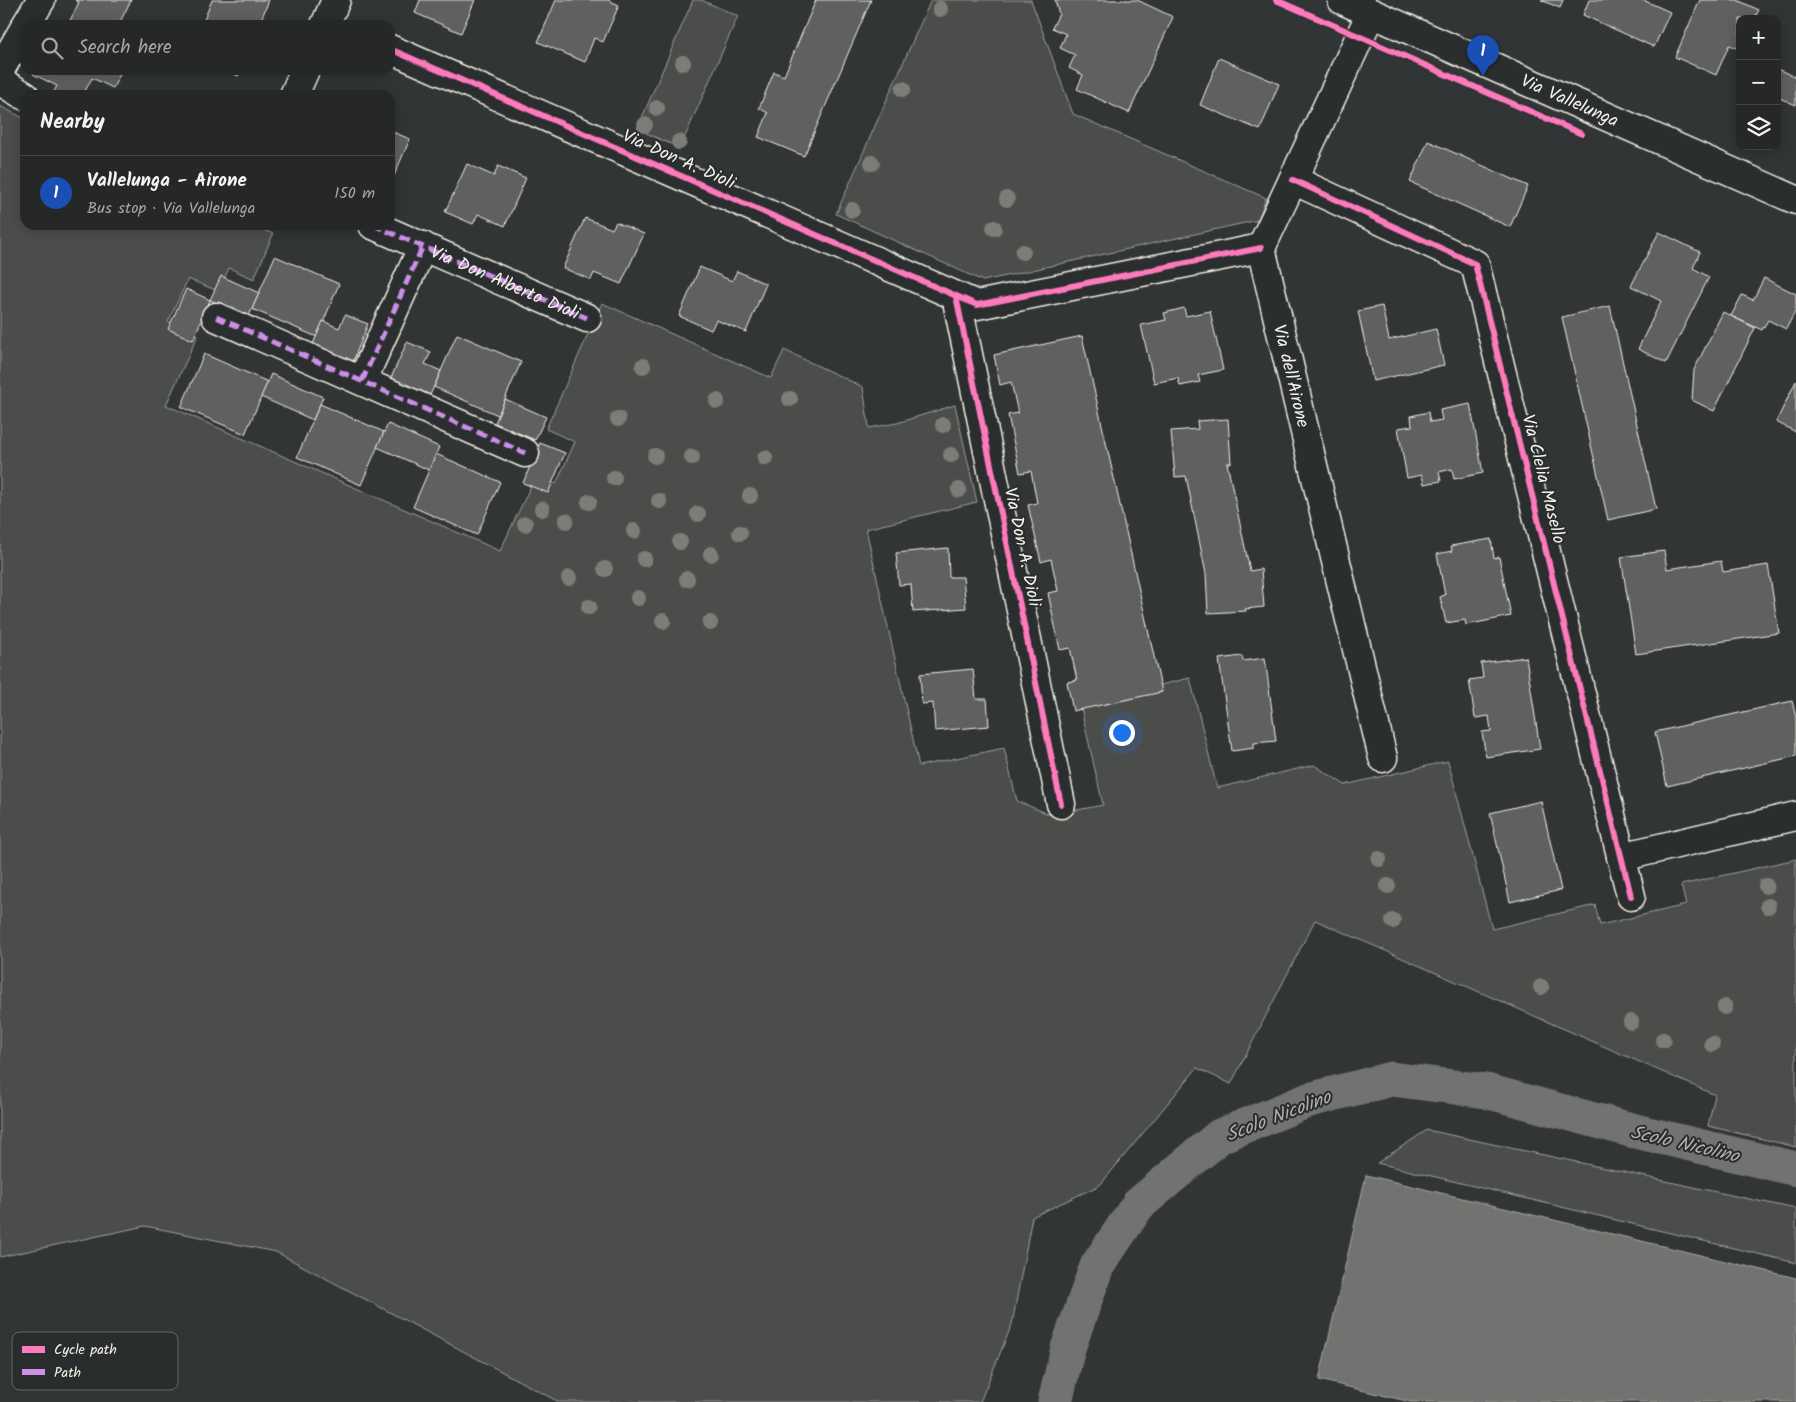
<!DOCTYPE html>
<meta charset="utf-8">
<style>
:root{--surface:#262828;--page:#2e3030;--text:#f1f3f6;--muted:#a4a6a8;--line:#424445;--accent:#8c9099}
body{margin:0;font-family:Kalam,sans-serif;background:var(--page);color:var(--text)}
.controls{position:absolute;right:15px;top:15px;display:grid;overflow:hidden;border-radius:10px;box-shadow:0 2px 12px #0003}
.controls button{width:45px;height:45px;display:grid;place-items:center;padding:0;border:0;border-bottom:1px solid var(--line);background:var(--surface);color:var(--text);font:25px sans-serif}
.you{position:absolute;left:1121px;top:732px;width:18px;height:18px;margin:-12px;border:4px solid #fff;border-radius:50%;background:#1a73e8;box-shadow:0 0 0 8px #1a73e833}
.badge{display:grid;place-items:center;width:32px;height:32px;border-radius:50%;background:var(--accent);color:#fff;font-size:16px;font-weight:700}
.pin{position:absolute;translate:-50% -41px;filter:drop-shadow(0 1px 2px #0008)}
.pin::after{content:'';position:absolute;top:26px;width:18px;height:15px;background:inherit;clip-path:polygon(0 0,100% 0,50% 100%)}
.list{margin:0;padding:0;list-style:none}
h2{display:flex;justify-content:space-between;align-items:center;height:65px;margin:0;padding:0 20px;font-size:21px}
h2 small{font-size:16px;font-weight:400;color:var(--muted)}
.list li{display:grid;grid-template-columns:32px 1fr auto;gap:15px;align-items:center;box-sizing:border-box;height:75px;padding:0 20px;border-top:1px solid var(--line)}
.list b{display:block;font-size:19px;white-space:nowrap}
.list p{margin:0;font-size:16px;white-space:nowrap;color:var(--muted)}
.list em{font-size:16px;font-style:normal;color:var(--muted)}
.icon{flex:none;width:28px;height:28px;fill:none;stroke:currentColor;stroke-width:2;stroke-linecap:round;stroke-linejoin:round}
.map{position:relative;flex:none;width:1796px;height:1402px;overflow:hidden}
.search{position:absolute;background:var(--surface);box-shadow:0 2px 12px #0003;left:20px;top:20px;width:375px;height:55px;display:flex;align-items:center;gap:12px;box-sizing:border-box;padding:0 18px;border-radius:15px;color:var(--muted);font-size:19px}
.panel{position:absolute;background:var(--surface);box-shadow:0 2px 12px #0003;left:20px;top:90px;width:375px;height:140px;border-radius:15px}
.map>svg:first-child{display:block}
.green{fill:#4b4d4c;stroke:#a09f9a}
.water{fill:#727370;stroke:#a6a5a0}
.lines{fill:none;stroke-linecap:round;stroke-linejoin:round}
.canal{stroke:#727370;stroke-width:35}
.building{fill:#5f605f;stroke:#f4f1e8}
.minor-casing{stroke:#f4f1e8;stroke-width:31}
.minor{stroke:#2a2d2e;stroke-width:28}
.quiet{stroke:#ce8fe9;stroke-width:5;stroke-dasharray:10 5;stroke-linecap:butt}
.cycleway-casing{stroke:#2a2d2e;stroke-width:9}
.cycleway{stroke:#fd7abc;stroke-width:6}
.tree{fill:#7c7d79}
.labels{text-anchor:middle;stroke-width:4;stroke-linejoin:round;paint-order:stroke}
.street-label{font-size:18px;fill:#f4f1e8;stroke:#2a2d2e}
.water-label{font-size:19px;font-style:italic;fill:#b3b2ac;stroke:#2a2d2e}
.key{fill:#2a2d2e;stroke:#676866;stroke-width:1}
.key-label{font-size:14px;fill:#f4f1e8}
</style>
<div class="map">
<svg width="1796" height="1402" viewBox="0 0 1796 1402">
<rect width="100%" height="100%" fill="#323535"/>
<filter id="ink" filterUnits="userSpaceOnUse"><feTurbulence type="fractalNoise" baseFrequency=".02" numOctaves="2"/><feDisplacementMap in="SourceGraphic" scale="10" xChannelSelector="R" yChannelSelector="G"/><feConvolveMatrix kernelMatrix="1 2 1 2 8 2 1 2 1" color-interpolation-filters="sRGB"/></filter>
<g filter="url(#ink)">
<g class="green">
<polygon points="693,0 701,0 738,16 680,148 637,129"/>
<polygon points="931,0 1031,0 1073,114 1266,198 1258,220 983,281 836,214"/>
<polygon points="0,106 25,119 25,225 252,225 273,234 254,279 229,268 218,291 188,279 168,322 198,335 166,405 500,551 536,475 556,484 575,442 546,429 602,303 771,378 784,350 863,387 869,428 897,423 955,405 977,502 866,529 919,766 1004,748 1017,801 1051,815 1103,805 1080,704 1190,678 1217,788 1314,765 1345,785 1448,761 1492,929 1595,905 1600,925 1686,905 1681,885 1796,859 1796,1147 1708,1126 1715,1095 1315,920 1231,1084 1197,1068 1100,1185 1032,1217 1012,1324 980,1402 559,1402 276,1252 145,1226 0,1257"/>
<polygon points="1427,1130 1796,1209 1796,1263 1377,1163"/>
</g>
<polygon class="water" points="1366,1175 1796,1278 1796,1402 1411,1402 1319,1380"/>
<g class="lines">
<polyline class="canal" points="1055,1402 1068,1348 1097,1266 1138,1205 1220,1136 1309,1100 1391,1079 1486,1091 1635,1131 1796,1169"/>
</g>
<g class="building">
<polygon points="75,0 131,0 119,24 120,25 68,25 79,2"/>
<polygon points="212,0 269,0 259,25 202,25"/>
<polygon points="420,0 475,0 461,33 415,13"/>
<polygon points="556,0 610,0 610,1 619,5 603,42 594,38 585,62 538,42"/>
<polygon points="816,0 871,0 804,156 758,137 768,113 759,108 774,72 784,76"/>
<polygon points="1055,0 1137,0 1173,17 1129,113 1077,89 1083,75 1069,68 1075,55 1060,48 1066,34 1052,28 1059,14"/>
<polygon points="1541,0 1563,0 1560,8"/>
<polygon points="1589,0 1643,0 1670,12 1654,47 1583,15"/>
<polygon points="1700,0 1737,0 1759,10 1754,19 1740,19 1740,49 1729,45 1716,75 1675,57"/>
<polygon points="1219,58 1279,84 1260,130 1200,105"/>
<polygon points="1777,69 1796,77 1796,105 1777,97"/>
<polygon points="35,70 122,70 113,88 92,78 83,95 52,95 57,86 33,74"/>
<polygon points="226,70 241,70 238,76"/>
<polygon points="390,131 410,139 390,185"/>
<polygon points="1428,141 1528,186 1510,227 1410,182"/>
<polygon points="467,164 494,176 498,166 526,178 505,226 478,214 473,224 445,212"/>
<polygon points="585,218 612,229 616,222 644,234 621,284 594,273 591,280 563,268"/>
<polygon points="1659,232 1700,252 1693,268 1709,277 1666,363 1638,349 1661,301 1631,286"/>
<polygon points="275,256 339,284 317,337 252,309"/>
<polygon points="700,267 732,281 737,271 766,284 746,332 716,320 711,330 679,316"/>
<polygon points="221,276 259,293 249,316 210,300"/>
<polygon points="1764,278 1796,294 1796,310 1786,329 1768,320 1762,330 1731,316 1742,295 1753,300"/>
<polygon points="186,289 210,300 193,340 168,329"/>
<polygon points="1382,306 1389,340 1436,329 1444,365 1373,381 1358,311"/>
<polygon points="1610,306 1656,509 1608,520 1562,317"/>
<polygon points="1184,308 1186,316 1210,311 1223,370 1198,375 1200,382 1180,386 1178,378 1154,383 1141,325 1166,320 1164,313"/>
<polygon points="1723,312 1755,328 1714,411 1692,400 1694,370"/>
<polygon points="345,315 368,324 353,361 313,344 323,321 339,328"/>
<polygon points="457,334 521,362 498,415 434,387"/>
<polygon points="1082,336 1162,692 1073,711 1067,682 1077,680 1070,648 1060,650 1048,593 1058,591 1051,559 1041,562 1028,505 1037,503 1031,471 1020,473 1008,415 1018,413 1011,382 1000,385 994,355"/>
<polygon points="407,342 431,352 425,364 441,371 430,395 391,378"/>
<polygon points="204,354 268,382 245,434 181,407"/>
<polygon points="271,374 323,397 313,420 261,397"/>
<polygon points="1796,381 1796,432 1776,422"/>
<polygon points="505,399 546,417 535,440 495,423"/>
<polygon points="320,404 384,432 361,485 297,457"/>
<polygon points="1470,404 1483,473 1454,479 1452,469 1439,472 1441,481 1424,484 1422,475 1407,478 1398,428 1412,426 1411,416 1428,412 1430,422 1442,420 1440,410"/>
<polygon points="1228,419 1231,463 1227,463 1250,571 1261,569 1264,607 1245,609 1246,611 1208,613 1206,574 1186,476 1175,477 1171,431 1198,429 1197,421"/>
<polygon points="388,424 439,447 429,470 377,447"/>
<polygon points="540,443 565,453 548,493 523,483"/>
<polygon points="436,454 500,482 477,535 413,507"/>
<polygon points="1491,539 1494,558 1499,557 1511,616 1466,625 1465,620 1446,623 1440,597 1445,595 1437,554 1452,551 1451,546"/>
<polygon points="948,548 949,577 963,577 966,608 913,612 911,584 899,585 896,553"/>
<polygon points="1664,551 1667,569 1721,561 1723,572 1768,565 1779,633 1636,654 1621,557"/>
<polygon points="1242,656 1243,661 1265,658 1276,741 1254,743 1254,748 1232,751 1219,659"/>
<polygon points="1526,657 1540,749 1486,757 1482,732 1491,731 1489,716 1475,718 1469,680 1483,678 1481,663"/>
<polygon points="973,669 976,699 987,699 989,726 935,731 933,703 922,704 920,674"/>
<polygon points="1792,701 1796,718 1796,756 1667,786 1655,732"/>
<polygon points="1541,801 1561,890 1510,902 1490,813"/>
</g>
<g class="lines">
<defs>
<g id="minor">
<path id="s1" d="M1342,0L1796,200"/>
<path id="s2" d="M1371,13L1261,248L1383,758"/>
<polyline points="26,25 41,0"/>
<polyline points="325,25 336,0"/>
<polyline points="390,49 977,305 1261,248"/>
<polyline points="0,70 25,27"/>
<polyline points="0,81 25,96"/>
<polyline points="294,95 305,70"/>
<polyline points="1293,180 1475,264 1631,896"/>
<path id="s3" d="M373,225L587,318"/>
<polyline points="956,296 1061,804"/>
<polyline points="216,317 525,453"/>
<polyline points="362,381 423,246"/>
<polyline points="1621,857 1796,816"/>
</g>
</defs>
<use href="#minor" class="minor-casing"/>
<use href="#minor" class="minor"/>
<g class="quiet">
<polyline points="373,225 587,318"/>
<polyline points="216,317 525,453"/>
<polyline points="362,381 423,246"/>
</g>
<defs>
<g id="cycleway">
<polyline points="1276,0 1582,134"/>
<polyline points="390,49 977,305 1261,248"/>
<polyline points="1293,180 1475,264 1631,896"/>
<polyline points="956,296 1061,804"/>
</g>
</defs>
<use href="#cycleway" class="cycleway-casing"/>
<use href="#cycleway" class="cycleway"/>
</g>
<g class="tree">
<circle cx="940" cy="9" r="8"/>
<circle cx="683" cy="63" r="8"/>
<circle cx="903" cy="89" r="8"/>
<circle cx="657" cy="108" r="8"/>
<circle cx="645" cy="125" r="8"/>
<circle cx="679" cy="142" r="8"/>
<circle cx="872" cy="163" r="8"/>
<circle cx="1007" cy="199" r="8"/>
<circle cx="852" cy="210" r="8"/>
<circle cx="994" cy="228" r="8"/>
<circle cx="1023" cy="252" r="8"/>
<circle cx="643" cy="366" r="8"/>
<circle cx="790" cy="399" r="8"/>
<circle cx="717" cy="401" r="8"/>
<circle cx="618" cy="419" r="8"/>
<circle cx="943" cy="425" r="8"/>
<circle cx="951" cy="455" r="8"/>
<circle cx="655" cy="456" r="8"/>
<circle cx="692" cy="457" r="8"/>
<circle cx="765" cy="458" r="8"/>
<circle cx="614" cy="478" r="8"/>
<circle cx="959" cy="490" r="8"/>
<circle cx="750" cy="496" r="8"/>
<circle cx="659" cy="501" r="8"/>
<circle cx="589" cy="502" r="8"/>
<circle cx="542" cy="509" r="8"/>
<circle cx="698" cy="514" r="8"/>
<circle cx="566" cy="521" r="8"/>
<circle cx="525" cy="524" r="8"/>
<circle cx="634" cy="531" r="8"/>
<circle cx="740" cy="533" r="8"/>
<circle cx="680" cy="542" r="8"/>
<circle cx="711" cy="554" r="8"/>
<circle cx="644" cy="559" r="8"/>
<circle cx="605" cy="569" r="8"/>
<circle cx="569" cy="578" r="8"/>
<circle cx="687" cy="579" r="8"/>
<circle cx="638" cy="598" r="8"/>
<circle cx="589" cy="607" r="8"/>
<circle cx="663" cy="621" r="8"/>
<circle cx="710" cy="623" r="8"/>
<circle cx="1379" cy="859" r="8"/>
<circle cx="1388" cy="886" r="8"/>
<circle cx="1766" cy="886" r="8"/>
<circle cx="1768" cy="906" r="8"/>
<circle cx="1393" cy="921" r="8"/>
<circle cx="1541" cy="987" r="8"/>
<circle cx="1725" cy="1007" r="8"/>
<circle cx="1631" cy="1022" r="8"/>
<circle cx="1663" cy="1040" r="8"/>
<circle cx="1712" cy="1044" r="8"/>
</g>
</g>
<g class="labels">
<g class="street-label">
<text dy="6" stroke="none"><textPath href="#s1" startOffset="249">Via Vallelunga</textPath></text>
<text transform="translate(679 159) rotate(24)" y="6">Via Don A. Dioli</text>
<text dy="6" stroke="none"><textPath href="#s3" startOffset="144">Via Don Alberto Dioli</textPath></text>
<text dy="6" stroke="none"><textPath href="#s2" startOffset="391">Via dell'Airone</textPath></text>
<text transform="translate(1544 479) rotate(76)" y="6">Via Clelia Masello</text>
<text transform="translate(1023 547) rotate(78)" y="6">Via Don A. Dioli</text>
</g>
<g class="water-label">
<text transform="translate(1278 1115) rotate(-21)" y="7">Scolo Nicolino</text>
<text transform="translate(1685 1143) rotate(13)" y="7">Scolo Nicolino</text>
</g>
</g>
<rect x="12" y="1332" width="166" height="58" rx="8" class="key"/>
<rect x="22" y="1346" width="23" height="7" fill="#fd7abc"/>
<rect x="22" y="1369" width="23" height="6" fill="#ce8fe9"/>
<g class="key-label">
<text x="54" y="1354">Cycle path</text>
<text x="54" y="1377">Path</text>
</g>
</svg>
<div class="controls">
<button>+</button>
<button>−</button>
<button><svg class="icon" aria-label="layers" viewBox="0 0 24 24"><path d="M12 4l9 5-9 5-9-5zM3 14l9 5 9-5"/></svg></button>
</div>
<div class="you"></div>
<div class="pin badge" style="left:1483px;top:76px;background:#1a4fb4">1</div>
<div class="search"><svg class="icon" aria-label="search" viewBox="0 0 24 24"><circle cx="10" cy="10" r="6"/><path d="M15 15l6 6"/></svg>Search here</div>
<section class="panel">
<h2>Nearby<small></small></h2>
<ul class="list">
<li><span class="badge" style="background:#1a4fb4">1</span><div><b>Vallelunga - Airone</b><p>Bus stop · Via Vallelunga</p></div><em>150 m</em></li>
</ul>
</section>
</div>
